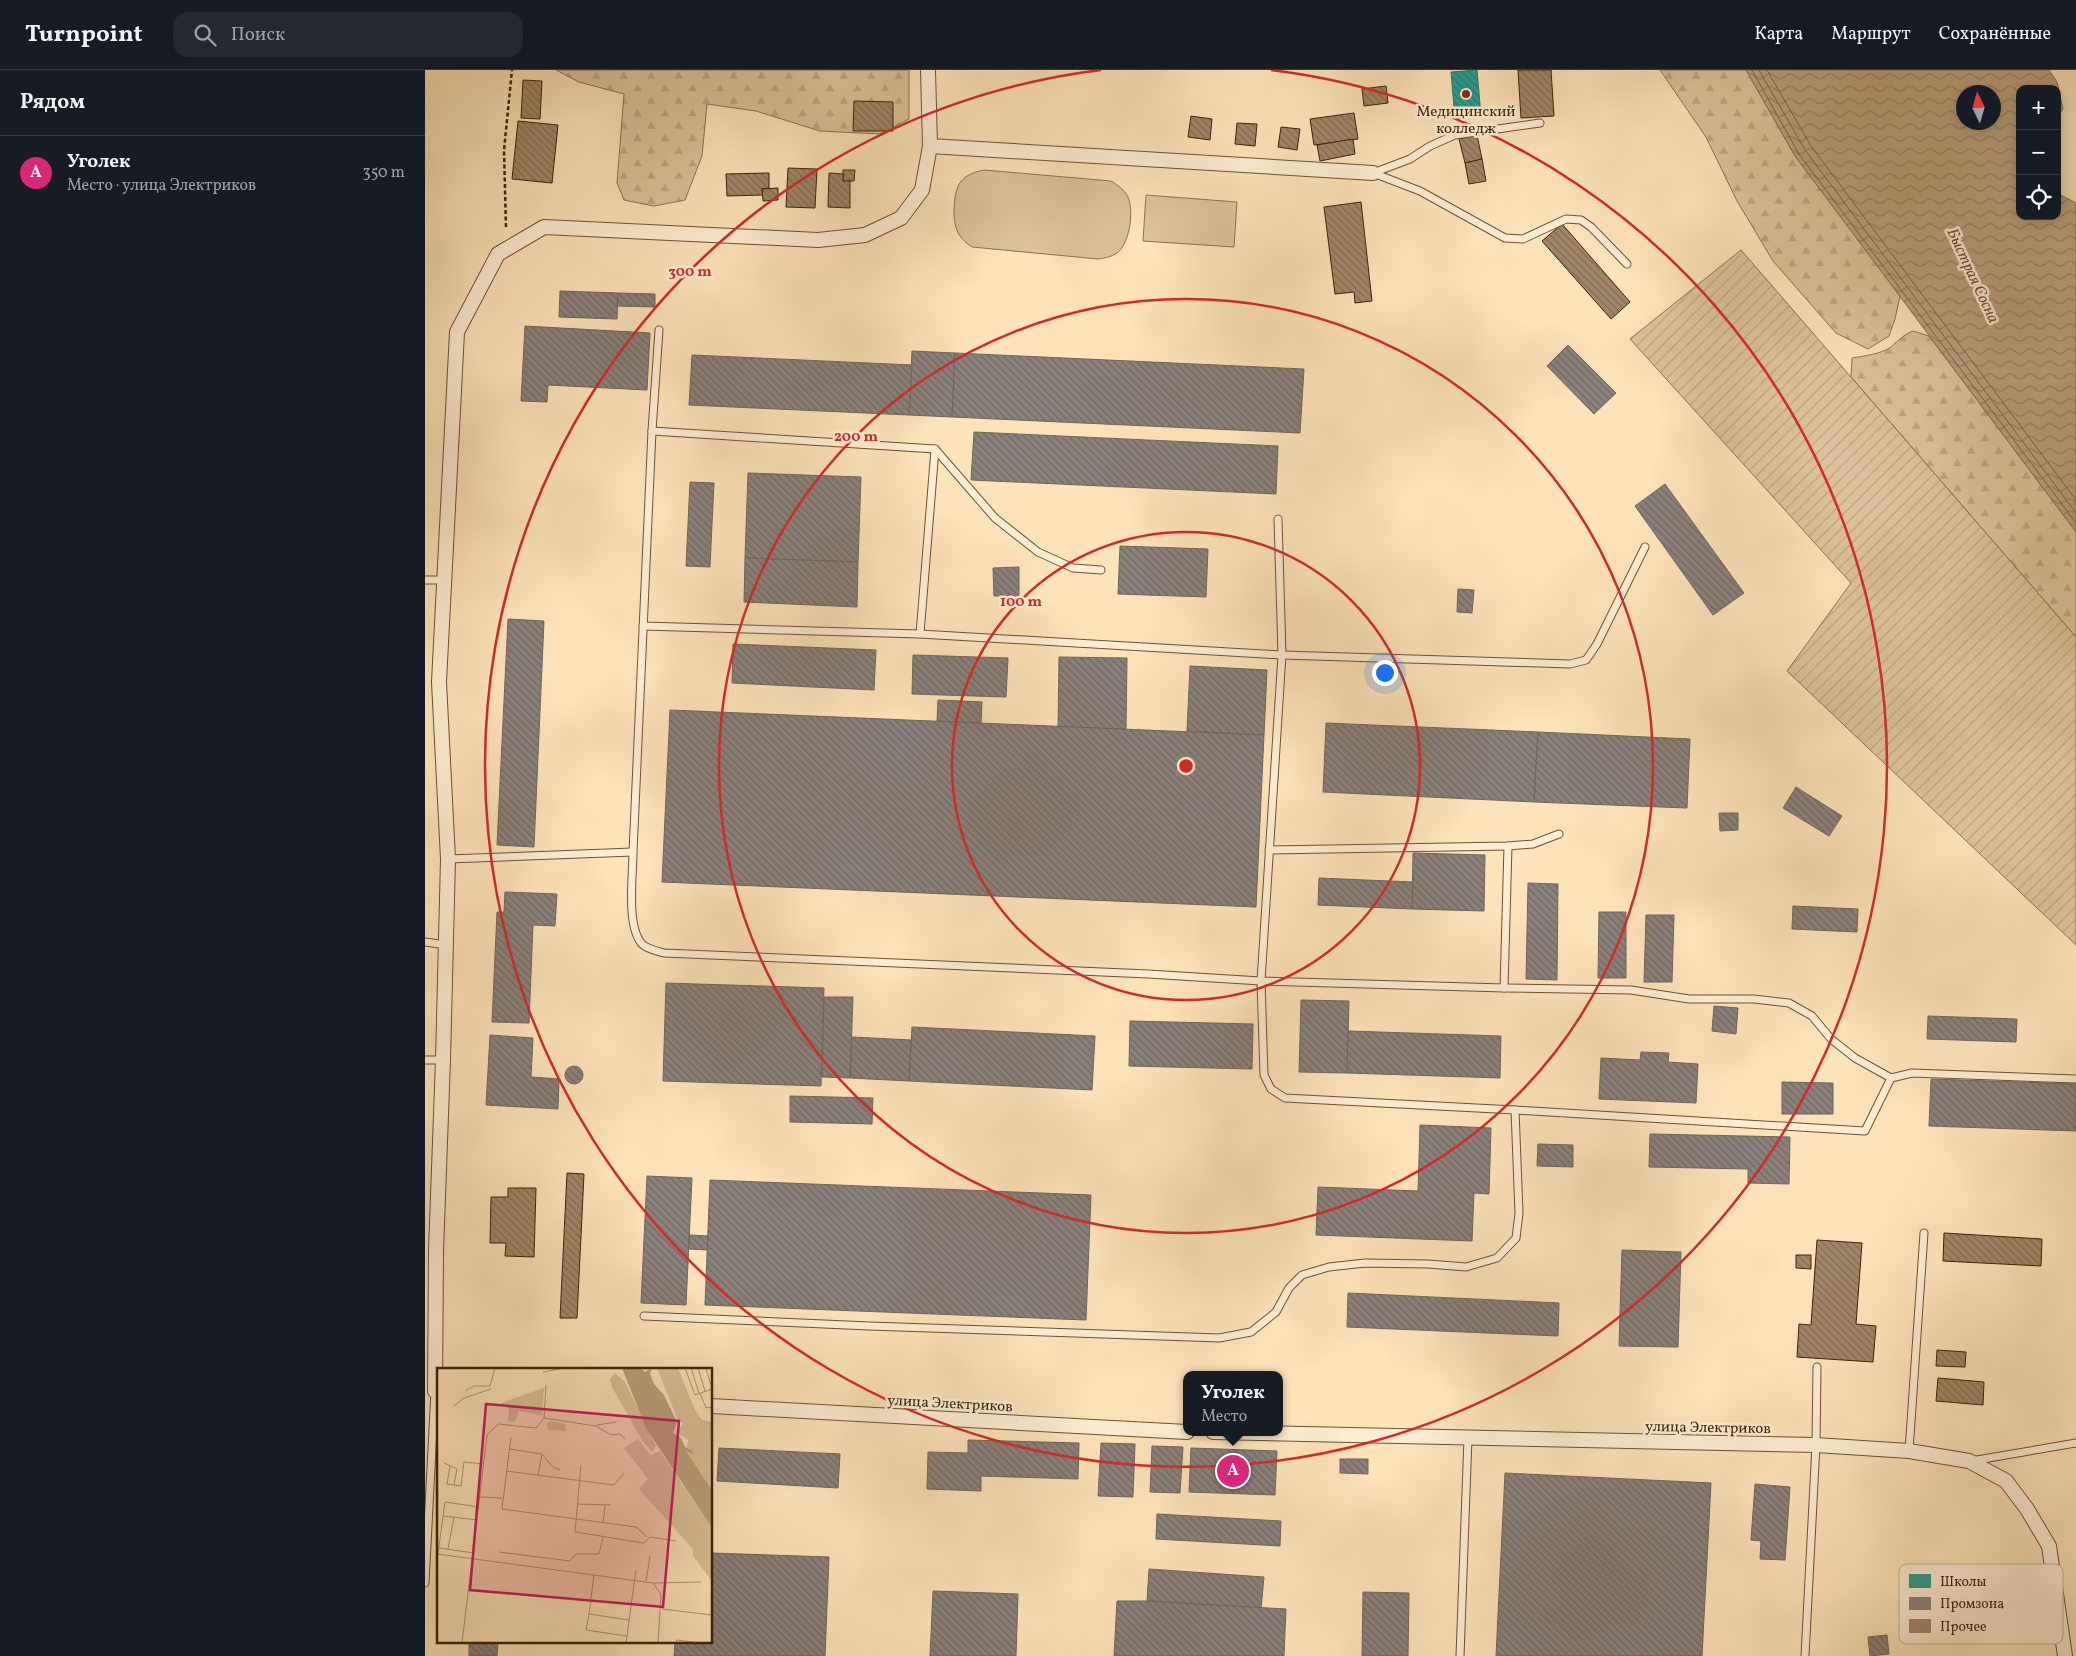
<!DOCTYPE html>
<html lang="ru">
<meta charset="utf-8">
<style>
:root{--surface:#171b24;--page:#242831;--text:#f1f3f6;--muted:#9ea1a6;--line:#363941;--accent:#db2777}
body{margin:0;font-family:Vollkorn,serif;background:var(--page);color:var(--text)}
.controls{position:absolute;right:15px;top:15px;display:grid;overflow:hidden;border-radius:10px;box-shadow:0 2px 12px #0003}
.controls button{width:45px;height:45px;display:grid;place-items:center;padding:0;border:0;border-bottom:1px solid var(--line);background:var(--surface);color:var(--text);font:25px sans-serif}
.compass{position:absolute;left:1531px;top:15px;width:45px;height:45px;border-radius:50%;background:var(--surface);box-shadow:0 2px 12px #0003;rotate:355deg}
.you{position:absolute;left:959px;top:602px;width:18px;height:18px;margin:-12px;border:4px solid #fff;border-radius:50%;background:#1a73e8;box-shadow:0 0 0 8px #1a73e833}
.badge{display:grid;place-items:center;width:32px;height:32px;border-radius:50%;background:var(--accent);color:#fff;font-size:16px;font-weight:700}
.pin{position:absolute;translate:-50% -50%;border:2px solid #fff;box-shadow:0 1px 5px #0006}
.popup{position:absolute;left:758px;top:1301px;width:100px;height:65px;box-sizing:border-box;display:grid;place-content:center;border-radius:10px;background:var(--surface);filter:drop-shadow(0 1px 4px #0005);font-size:16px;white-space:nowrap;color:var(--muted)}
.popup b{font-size:19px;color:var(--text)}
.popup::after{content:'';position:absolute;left:50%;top:100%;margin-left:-10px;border:10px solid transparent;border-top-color:var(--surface)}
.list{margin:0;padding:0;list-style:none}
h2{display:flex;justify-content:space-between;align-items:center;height:65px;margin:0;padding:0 20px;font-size:21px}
h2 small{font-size:16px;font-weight:400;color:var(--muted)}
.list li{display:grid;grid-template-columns:32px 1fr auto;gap:15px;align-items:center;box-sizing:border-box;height:75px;padding:0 20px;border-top:1px solid var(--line)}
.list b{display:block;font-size:19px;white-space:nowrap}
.list p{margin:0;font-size:16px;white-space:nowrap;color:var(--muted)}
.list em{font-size:16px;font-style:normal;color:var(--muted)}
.icon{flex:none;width:28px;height:28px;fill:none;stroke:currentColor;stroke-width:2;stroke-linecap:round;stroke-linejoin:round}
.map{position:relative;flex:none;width:1651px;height:1586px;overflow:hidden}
header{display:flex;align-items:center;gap:30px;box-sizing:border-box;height:70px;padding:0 25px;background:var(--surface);border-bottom:1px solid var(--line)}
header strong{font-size:24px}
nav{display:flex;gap:28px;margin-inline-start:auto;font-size:18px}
.search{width:350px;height:45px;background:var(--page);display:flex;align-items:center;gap:12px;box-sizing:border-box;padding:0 18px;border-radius:15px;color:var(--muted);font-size:19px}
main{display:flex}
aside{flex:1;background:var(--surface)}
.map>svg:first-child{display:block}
.forest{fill:url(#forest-firs);stroke:#8c7253}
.garden{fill:url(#garden-furrows);stroke:#8c7253}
.pitch{fill:#dcc29c;stroke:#8c7253}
.water{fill:url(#water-waves);stroke:#886e50;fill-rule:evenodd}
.schools{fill:url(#schools-back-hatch);stroke:#2f7867}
.industry{fill:url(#industry-back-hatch);stroke:#73645a}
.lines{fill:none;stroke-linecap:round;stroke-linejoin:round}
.shore{stroke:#7c6244;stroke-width:1}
.building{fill:url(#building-back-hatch);stroke:#3c220a}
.lane-casing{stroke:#6c5236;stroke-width:9}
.street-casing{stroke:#6c5236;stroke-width:16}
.path{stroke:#3c220a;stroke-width:2.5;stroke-dasharray:4 2.5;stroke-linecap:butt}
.lane{stroke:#feedd2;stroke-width:7}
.street{stroke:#feedd2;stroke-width:14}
.ring{fill:none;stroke:#d62828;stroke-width:2.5}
.poi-dot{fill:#8f2418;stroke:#feedd2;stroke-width:2}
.labels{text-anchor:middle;stroke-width:5;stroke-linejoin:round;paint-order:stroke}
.poi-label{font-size:15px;fill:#3c220a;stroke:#feedd2}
.street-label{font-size:15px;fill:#3c220a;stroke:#feedd2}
.water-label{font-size:16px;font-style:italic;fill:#684e33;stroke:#feedd2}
.inset-road{fill:none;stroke:#b09674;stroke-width:1}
.view{fill:#c2185b;fill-opacity:0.15;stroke:#c2185b;stroke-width:2.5}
.inset-edge{fill:none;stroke:#3c220a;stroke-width:2.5}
.key{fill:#feedd2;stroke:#c4b096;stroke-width:1}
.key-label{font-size:14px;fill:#3c220a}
.centre{fill:#d62828;stroke:#feedd2;stroke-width:2.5}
.ring-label{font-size:15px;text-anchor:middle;font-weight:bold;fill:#d62828;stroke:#feedd2;stroke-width:5;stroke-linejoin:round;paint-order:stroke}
</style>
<header>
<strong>Turnpoint</strong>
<div class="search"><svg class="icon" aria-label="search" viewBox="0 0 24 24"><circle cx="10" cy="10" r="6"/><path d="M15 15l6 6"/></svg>Поиск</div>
<nav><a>Карта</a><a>Маршрут</a><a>Сохранённые</a></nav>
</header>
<main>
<aside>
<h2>Рядом<small></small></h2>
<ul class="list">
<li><span class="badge">A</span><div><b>Уголек</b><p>Место · улица Электриков</p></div><em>350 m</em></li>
</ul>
</aside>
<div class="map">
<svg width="1651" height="1586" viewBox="0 0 1651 1586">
<defs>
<pattern id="forest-firs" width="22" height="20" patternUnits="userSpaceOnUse" patternTransform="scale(1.25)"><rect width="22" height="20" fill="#dcc29c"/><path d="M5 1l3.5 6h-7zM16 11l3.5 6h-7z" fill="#bea685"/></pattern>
<pattern id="garden-furrows" width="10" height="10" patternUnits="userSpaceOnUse" patternTransform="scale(1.25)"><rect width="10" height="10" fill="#dcc29c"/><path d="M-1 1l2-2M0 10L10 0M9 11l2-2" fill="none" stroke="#bea685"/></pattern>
<pattern id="water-waves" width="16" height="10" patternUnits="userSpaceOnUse" patternTransform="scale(1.25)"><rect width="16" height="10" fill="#bba17e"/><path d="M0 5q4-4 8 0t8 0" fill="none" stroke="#998365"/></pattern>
<pattern id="schools-back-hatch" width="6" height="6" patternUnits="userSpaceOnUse" patternTransform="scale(1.25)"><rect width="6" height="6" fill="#2a9d8f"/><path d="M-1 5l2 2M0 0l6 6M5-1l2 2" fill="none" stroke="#258073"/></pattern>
<pattern id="industry-back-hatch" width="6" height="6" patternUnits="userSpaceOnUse" patternTransform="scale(1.25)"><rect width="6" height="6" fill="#8a817c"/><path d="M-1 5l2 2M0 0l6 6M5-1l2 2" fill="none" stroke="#726964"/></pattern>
<pattern id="building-back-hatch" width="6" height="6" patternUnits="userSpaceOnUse" patternTransform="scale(1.25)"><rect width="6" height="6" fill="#a08666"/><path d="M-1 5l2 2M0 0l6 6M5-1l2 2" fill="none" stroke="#846d52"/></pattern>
</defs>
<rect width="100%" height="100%" fill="#fde3ba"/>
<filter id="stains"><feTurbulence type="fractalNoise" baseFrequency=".004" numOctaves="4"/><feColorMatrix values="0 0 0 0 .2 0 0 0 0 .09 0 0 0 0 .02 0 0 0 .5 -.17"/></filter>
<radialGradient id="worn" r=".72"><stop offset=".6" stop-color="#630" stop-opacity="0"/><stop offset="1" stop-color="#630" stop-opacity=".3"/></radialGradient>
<g class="forest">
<polygon points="131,0 484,0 484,49 455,64 395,61 331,41 282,34 277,86 260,130 229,136 199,130 192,113 199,24 154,12"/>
<polygon points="1235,0 1321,0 1370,86 1475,226 1470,249 1464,266 1443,279 1411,263 1348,191 1312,131 1281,67"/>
<path d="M1488,261L1504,266L1651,462V567L1426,307L1427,288C1439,286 1456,284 1466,277C1474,270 1478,265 1488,261Z"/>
</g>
<polygon class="garden" points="1316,180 1651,567 1651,875 1362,601 1426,513 1205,269"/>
<g class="pitch">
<path d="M559,100L686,111C692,115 699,119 703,127C709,141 705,173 692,183C686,187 680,188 673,189L547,177C532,167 529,157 529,140C530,116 534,105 559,100Z"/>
<polygon points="721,125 812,132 809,177 718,171"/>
</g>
<path class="water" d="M1321,0H1624L1632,12L1638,39L1632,48V19H1595V146H1632V123L1651,133V462L1370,86ZM1538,22H1568V52H1538Z"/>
<polygon class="schools" points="1052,0 1056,46 1030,49 1026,2"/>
<g class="industry">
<polygon points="135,221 193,223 192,249 134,247"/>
<polygon points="193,223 230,224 230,237 192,236"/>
<polygon points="100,256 225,263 222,320 123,315 122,332 96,331"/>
<polygon points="1143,275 1191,323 1169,344 1122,296"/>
<polygon points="487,281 530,283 527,347 484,345"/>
<polygon points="530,283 879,299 875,363 527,347"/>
<polygon points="267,285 487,295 484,345 264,335"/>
<polygon points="549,362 853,376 851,424 546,410"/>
<polygon points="323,403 436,407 433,492 320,488"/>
<polygon points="265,412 289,413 285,497 261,496"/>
<polygon points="1240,414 1319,523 1288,545 1210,436"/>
<polygon points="695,476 783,479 781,527 693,524"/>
<polygon points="320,488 433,492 432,537 319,532"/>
<polygon points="594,497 594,526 569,526 568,498"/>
<polygon points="1033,519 1049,520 1047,543 1032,542"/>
<polygon points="83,549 119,551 109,777 72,775"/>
<polygon points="308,574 451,580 449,620 307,613"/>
<polygon points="488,585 583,588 581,627 487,624"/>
<polygon points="634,587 702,588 701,659 633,657"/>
<polygon points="765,596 842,600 839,665 762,661"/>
<polygon points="513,630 557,632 556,653 512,651"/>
<polygon points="245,640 839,665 831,837 237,812"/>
<polygon points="901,653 1113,662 1109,732 898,722"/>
<polygon points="1113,662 1265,669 1262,738 1109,732"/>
<polygon points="1371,717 1417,746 1404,766 1358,738"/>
<polygon points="1294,743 1313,743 1313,760 1295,761"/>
<polygon points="988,783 1060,785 1059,841 987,839"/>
<polygon points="894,808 988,812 987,839 893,835"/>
<polygon points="1103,813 1133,814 1132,910 1101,909"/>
<polygon points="80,822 132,824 130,856 108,855 104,953 67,952 72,842 79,842"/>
<polygon points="1368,836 1433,839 1432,862 1367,859"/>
<polygon points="1174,842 1201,842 1201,908 1173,908"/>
<polygon points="1221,845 1249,845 1247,912 1219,912"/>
<polygon points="241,913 399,918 396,1016 238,1011"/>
<polygon points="399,927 428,927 425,1008 397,1007"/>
<polygon points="876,930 924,931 922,1003 874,1002"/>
<polygon points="1289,936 1313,938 1311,964 1287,961"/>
<polygon points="1503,946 1592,949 1591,972 1502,969"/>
<polygon points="705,951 828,954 827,999 704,996"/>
<polygon points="487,957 670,966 667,1020 484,1011"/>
<polygon points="923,961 1076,966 1075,1008 922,1003"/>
<polygon points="65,965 108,968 106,1007 134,1009 133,1039 61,1035"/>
<polygon points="427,967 486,970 484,1011 425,1008"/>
<polygon points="1216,982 1244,983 1243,992 1273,994 1271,1033 1174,1029 1176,988 1215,990"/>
<circle cx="149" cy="1005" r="9"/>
<polygon points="1506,1009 1651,1014 1651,1061 1504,1056"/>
<polygon points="1357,1012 1408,1013 1408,1044 1357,1044"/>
<polygon points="365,1026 448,1028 447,1054 365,1052"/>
<polygon points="995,1055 1066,1058 1064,1124 1049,1123 1047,1171 891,1165 893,1117 993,1121"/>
<polygon points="1225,1064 1365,1067 1364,1114 1323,1113 1323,1099 1224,1097"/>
<polygon points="1113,1074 1148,1075 1148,1097 1112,1096"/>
<polygon points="222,1106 267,1108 261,1235 216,1233"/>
<polygon points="285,1110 666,1125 661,1250 280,1235"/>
<polygon points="264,1165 283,1166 282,1180 264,1179"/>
<polygon points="1197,1180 1256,1182 1253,1277 1194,1276"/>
<polygon points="923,1223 1134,1233 1133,1266 922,1257"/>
<polygon points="543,1370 654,1373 653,1409 556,1406 556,1421 502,1419 503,1382 543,1383"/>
<polygon points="676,1373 710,1374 708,1427 673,1426"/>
<polygon points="727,1376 758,1377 755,1423 725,1422"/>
<polygon points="294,1378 415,1384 413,1418 292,1411"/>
<polygon points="766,1378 852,1381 850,1425 764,1422"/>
<polygon points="915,1389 943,1389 943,1404 915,1403"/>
<polygon points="1080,1403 1286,1413 1277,1586 1071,1586"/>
<polygon points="1330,1414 1365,1417 1360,1490 1335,1489 1336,1471 1326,1470"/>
<polygon points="732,1444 856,1451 855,1476 731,1469"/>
<polygon points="286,1483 404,1487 400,1586 249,1586 250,1572 286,1572"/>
<polygon points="724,1499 839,1507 836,1539 722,1531"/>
<polygon points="508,1521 593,1524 591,1586 505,1586"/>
<polygon points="938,1522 984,1523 983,1586 937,1586"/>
<polygon points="692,1531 722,1531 861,1539 859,1586 689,1586"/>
<polygon points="1462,1565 1464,1584 1445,1586 1443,1567"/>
<polygon points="44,1572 73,1572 72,1586 44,1586"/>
</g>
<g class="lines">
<g class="shore">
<polyline points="1327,0 1374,84 1651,453"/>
<polyline points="1334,0 1380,80 1651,443"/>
<polyline points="1342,0 1386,76 1651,430"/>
</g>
</g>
<g class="building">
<polygon points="1093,0 1126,0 1129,46 1096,48"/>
<polygon points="98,10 117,11 115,49 96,48"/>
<polygon points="961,16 963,33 939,36 937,19"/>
<polygon points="429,31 468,32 468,61 428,61"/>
<polygon points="929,43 933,69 889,75 885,49"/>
<polygon points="766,46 787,49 785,70 763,67"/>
<polygon points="93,51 133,55 127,113 87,109"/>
<polygon points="812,53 832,54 830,76 810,74"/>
<polygon points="856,57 875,59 872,80 853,77"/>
<polygon points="1052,65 1057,89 1040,93 1034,69"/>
<polygon points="928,69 930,84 895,91 892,75"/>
<polygon points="1057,89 1061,111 1044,114 1040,93"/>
<polygon points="363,98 392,99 390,138 361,137"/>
<polygon points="418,100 430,100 429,111 418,111"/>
<polygon points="344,103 344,118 337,119 338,125 302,126 301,104"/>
<polygon points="404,103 418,104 418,111 425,111 425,138 403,137"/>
<polygon points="353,118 353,130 338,131 337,119"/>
<polygon points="936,132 947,231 930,233 929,222 910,224 899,137"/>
<polygon points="1137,154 1205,232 1186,249 1117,171"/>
<polygon points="142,1103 159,1104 152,1248 135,1248"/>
<polygon points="83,1118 111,1118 109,1187 80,1186 81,1173 65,1173 66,1127 83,1127"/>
<polygon points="1519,1163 1617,1169 1616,1196 1518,1191"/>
<polygon points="1392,1170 1437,1173 1431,1254 1451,1256 1448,1292 1372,1287 1374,1254 1386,1255"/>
<polygon points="1371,1185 1386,1185 1386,1199 1371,1198"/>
<polygon points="1512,1280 1541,1282 1540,1297 1511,1296"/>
<polygon points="1513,1308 1559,1312 1558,1335 1511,1331"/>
</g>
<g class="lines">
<defs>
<g id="lane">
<polyline points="948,103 995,121 1080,168 1098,169 1141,149 1156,150 1166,157 1202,194"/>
<polyline points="948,103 985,89 1005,76 1030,65 1115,53"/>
<path d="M234,260L227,361L208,782C208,806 201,856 217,874C222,879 232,881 239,883L723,904L836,911L1079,918L1206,920L1264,929H1329L1364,933L1387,946L1406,969L1430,988L1466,1008"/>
<polyline points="227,361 510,379 570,448 613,482 648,498 676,500"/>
<polyline points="853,449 857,585 836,911 839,1005 846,1019 860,1028 1090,1040 1440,1061 1466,1008 1487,1003 1651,1009"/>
<polyline points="0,510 19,510"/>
<polyline points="218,556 495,564 857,585 1145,594 1161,590 1172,574 1220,477"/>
<polyline points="495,564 510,379"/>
<polyline points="844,780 1083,776 1108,774 1134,764"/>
<polyline points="23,789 208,782"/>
<polyline points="0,872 21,875"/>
<polyline points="1079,918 1083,776"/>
<polyline points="0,990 18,990"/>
<polyline points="219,1246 444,1256 794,1268 826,1262 851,1242 864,1218 877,1205 904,1197 940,1193 1003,1194 1041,1197 1072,1188 1091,1168 1094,1143 1090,1040"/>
<polyline points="1484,1381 1499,1163"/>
<polyline points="1546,1391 1651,1373"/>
<polyline points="0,1513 10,1321"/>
<polyline points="1035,1586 1043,1368"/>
<polyline points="1380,1586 1391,1375 1392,1297"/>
</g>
<g id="street">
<polyline points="503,0 505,76 948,103"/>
<polyline points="10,1321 11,1181 18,990 23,789 14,612 32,262 73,184 119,157 393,170 440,165 476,148 497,120 505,76"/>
<polyline points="286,1336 762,1362"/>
<polyline points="788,1362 1391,1375 1484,1381 1544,1391 1581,1411 1602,1439 1624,1476 1640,1586"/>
</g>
</defs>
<use href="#lane" class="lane-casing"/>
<use href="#street" class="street-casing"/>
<polyline class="path" points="81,157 79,80 87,0"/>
<use href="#lane" class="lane"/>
<use href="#street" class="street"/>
</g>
<g class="ring">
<circle cx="761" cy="696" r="234"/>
<circle cx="761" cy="696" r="467"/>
<path d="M846 0A701 701 0 1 1 676 0"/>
</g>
<circle class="poi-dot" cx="1041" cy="24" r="5"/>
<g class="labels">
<g class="poi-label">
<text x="1041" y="46">Медицинский<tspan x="1041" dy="17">колледж</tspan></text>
</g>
<g class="street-label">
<text transform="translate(525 1333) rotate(3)" y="5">улица Электриков</text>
<text transform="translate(1283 1357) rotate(1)" y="5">улица Электриков</text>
</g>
<g class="water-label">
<text transform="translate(1549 205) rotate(65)" y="6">Быстрая Сосна</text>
</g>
</g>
<g transform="translate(12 1298)">
<rect width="275" height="275" fill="#fde3ba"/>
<path d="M220,0H241L258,42L265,52L275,54V122L249,83L255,82L250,79L251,72L240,65L246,55L240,50ZM178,5L188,14L219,78L215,84L205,72L175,19L173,11ZM107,20L105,47L82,43L78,54L71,53L72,41L64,35ZM223,83L275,160V168L213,87Z" fill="#dcc29c"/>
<path d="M201,71L275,168V213L256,188V181L202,121L211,111L187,80Z" fill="#dcc29c"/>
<path d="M113,53L128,56L129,63L111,62L110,56Z" fill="#dcc29c"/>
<path d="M185,0H204L208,4L215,0L213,6L217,16L227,27L240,54L236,65L244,70L248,79L255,82L256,86L249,83L275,122V160L209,60Z" fill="#bba17e"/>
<path class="inset-road" d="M248,0L258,27L275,21L269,0M254,0L262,25M261,0L268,23M106,4L128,0M109,17L107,50L159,58L174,67L183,66L188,71M28,23L37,18H53L58,0M263,25L269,40L275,39M17,38L27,30L54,21M160,57L179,54M74,69L65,141L199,159L210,169M72,81L105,86L116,99L123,102M7,95L20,101L17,117M144,97L138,164L207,175L213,169L239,173M13,98L10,116L24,118L27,94L46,96M69,103L177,117L187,105M101,107L105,86M43,129L65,130M140,136L174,137M6,148L41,152M166,155L168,138M2,180L37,185M11,181L17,149M62,184L133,193L139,186H162L166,169M0,186L216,215L224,226L221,275M1,186L8,134L42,139M157,207L152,246L192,252M209,213L213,188M217,215L264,214M225,241L275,247M152,246L149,262L190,268M25,275L50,67L61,56L99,60L107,50M189,275L199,202M238,275L240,272L263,275"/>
<path class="view" d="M49,36L242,53L226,239L33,222Z"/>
<rect width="275" height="275" class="inset-edge"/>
</g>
<rect x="1474" y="1494" width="164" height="80" rx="8" class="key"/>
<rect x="1484" y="1504" width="22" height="14" fill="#2a9d8f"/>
<rect x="1484" y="1527" width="22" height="13" fill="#8a817c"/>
<rect x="1484" y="1549" width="22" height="14" fill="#a08666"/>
<g class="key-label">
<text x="1515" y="1516">Школы</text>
<text x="1515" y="1538">Промзона</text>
<text x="1515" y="1561">Прочее</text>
</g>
<circle cx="761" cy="696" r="8" class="centre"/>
<g class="ring-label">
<text x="265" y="206">300 m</text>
<text x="431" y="371">200 m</text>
<text x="596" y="536">100 m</text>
</g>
<rect width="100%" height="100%" filter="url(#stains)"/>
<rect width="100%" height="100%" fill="url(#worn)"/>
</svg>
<div class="controls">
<button>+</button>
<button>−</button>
<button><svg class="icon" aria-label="locate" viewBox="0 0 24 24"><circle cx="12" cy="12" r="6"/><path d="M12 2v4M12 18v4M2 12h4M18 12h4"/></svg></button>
</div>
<svg class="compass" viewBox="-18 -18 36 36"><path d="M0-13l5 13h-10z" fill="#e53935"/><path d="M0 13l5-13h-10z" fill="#9ea1a6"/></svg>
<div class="you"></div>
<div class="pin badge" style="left:808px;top:1401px">A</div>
<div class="popup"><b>Уголек</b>Место</div>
</div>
</main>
